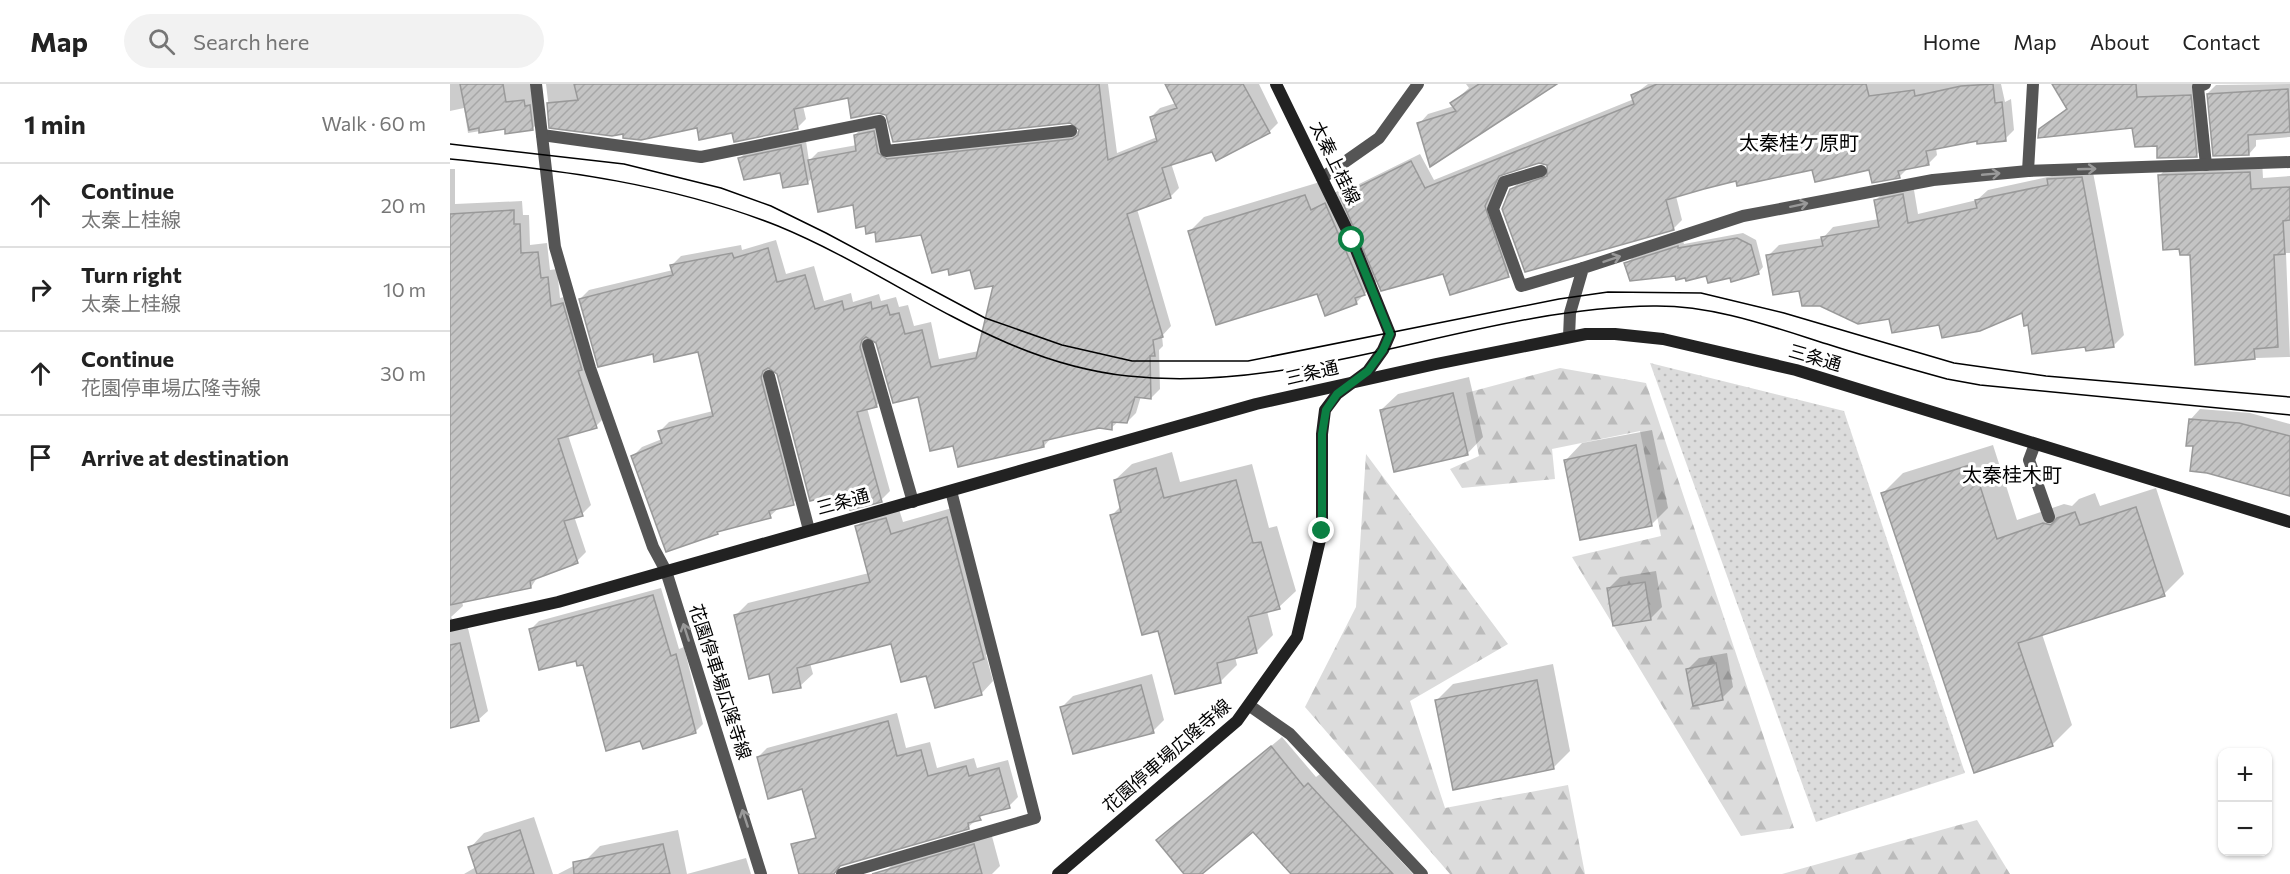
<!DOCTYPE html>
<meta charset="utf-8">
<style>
:root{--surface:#fff;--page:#f2f2f2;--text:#222;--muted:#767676;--line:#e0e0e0}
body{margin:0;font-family:Commissioner,"Noto Sans JP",sans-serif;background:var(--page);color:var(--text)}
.controls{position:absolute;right:18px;bottom:18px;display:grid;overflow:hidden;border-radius:12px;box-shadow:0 2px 4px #0004}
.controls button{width:54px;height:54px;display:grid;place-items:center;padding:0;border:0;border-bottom:2px solid var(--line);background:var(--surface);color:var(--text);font:30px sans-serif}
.stop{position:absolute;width:18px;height:18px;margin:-14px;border:4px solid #0b8043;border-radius:50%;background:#fff}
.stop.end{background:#0b8043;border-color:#fff;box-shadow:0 2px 6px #0008}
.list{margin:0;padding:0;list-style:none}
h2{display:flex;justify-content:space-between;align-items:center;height:78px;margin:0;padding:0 24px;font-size:26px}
h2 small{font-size:20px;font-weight:400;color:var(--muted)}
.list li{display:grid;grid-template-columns:39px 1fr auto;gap:18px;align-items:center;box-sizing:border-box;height:84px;padding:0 24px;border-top:2px solid var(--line)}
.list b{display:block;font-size:22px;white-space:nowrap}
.list p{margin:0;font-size:20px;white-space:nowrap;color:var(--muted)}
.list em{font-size:20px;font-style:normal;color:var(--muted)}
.icon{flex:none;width:33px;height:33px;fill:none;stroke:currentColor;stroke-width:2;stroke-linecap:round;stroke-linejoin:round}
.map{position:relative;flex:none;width:1840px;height:790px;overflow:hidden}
header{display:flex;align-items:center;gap:36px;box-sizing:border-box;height:84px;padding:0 30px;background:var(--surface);border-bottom:2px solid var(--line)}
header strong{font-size:28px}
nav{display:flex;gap:33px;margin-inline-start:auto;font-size:21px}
.search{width:420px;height:54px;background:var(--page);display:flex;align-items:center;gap:15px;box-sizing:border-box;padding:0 21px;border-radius:33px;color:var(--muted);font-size:22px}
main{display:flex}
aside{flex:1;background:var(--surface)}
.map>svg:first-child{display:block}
.green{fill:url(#green-dots)}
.forest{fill:url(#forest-firs)}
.shadow{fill:#0003}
.building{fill:url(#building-hatch);stroke:#999;stroke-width:1.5}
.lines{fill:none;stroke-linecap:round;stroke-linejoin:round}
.service{stroke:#555;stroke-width:12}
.minor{stroke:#555;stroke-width:12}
.secondary{stroke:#222;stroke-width:12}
.tram{stroke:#000;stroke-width:1.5}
.oneway{stroke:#999}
.route{stroke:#0b8043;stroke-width:8}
.labels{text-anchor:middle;stroke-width:6;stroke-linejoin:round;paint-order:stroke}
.street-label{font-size:18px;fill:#000;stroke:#fff}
.neighbourhood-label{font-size:20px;fill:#000;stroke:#fff}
</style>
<header>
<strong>Map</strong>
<div class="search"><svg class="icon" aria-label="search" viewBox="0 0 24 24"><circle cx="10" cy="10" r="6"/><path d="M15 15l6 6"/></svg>Search here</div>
<nav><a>Home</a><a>Map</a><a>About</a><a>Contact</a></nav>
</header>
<main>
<aside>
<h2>1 min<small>Walk · 60 m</small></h2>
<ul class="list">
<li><svg class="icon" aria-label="ahead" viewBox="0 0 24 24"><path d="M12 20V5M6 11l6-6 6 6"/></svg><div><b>Continue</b><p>太秦上桂線</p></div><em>20 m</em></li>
<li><svg class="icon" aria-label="right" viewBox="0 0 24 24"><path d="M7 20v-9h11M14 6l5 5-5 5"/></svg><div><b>Turn right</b><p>太秦上桂線</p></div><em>10 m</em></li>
<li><svg class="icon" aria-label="ahead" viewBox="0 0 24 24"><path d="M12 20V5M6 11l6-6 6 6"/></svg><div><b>Continue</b><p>花園停車場広隆寺線</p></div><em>30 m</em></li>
<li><svg class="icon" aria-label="arrive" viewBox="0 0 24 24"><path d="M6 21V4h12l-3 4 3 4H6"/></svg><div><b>Arrive at destination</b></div></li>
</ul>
</aside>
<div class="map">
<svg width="1840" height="790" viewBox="0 0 1840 790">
<defs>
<pattern id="green-dots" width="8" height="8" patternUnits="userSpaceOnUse" patternTransform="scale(1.5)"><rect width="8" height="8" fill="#dcdcdc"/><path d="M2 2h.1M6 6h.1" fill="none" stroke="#bbb" stroke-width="1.8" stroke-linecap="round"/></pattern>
<pattern id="forest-firs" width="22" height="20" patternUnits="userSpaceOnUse" patternTransform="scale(1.5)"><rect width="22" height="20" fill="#dcdcdc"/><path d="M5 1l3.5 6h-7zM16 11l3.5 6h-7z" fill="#bbb"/></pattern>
<pattern id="building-hatch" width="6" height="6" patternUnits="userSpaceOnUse" patternTransform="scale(1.5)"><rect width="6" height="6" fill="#c4c4c4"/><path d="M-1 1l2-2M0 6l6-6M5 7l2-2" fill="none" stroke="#a7a7a7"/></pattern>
</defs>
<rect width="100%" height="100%" fill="#fff"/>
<polygon class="green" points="1200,279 1394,327 1515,689 1366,738"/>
<g class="forest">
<polygon points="1110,284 1196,299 1344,744 1291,752 1122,473 1211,452 1190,347 1102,365 1105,395 1012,404 1000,385 1029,372 1016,309"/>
<polygon points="916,370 1058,560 960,617 995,724 1118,701 1135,790 1000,790 855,623 906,523"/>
<polygon points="1527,736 1560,790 1332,790"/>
</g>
<g class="shadow">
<polygon points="0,0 87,0 91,36 82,45 56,43 18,49 14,24 0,27"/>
<polygon points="96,0 658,0 667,69 707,53 701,33 710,24 726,19 717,0 809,0 828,39 819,48 721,79 729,104 720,113 687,125 721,242 712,252 713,262 709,266 710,305 701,314 691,312 686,329 677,338 669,337 661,344 649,343 602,353 594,362 504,360 427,258 418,252 435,313 426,322 417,324 440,407 431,416 398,413 328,289 319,283 352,410 343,419 330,423 320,432 271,445 267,449 183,372 192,363 212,355 210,347 219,338 263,327 249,266 204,268 130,215 139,206 223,186 222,181 231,172 291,161 292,166 326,156 336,190 364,182 374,217 401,209 403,218 429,210 431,217 446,213 449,223 458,221 464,242 481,238 489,275 529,267 545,200 521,184 499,183 472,149 426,147 417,141 404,119 363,93 357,99 290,74 295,69 356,57 359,77 368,68 407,61 405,51 414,42 432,39 437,60 446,67 630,47 629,42 620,37 437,30 399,12 353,22 356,35 347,44 283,47 248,43 174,48 101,42"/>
<polygon points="1016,0 1101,0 969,40 978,30 1004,22 1002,19 1019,4"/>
<polygon points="1198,0 1551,0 1555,18 1561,15 1564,46 1555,55 1528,55 1486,64 1487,71 1478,80 1458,84 1449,93 1421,84 1363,84 1287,96 1226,112 1232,136 1223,145 1061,106 1071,96 1099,87 1099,80 1089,78 1054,88 1044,112 1067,182 1058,191 994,188 928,196 907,218 876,230 868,209 739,148 754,133 870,98 875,113 890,106 892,112 901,104 970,70 984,96 1184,15 1182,12"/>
<polygon points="1603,0 1749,0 1756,62 1746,71 1708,61 1683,43 1590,46 1618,23"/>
<polygon points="1840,0 1840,53 1806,56 1806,62 1799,70 1765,71 1758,9 1766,1"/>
<polygon points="1812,76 1813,94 1840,92 1840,169 1836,169 1840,273 1775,275 1741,169 1710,91 1722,79"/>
<polygon points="1642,83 1674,251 1663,262 1636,261 1579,239 1573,227 1490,239 1440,233 1350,205 1318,172 1329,161 1373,154 1383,143 1429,135 1426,116 1437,105 1463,100 1468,130 1527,116 1538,106 1602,92 1610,84"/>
<polygon points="0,85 5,85 5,120 72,117 73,131 79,131 80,161 97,159 100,186 107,185 110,214 122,211 155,333 146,342 118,351 141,421 132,430 124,432 136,468 127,477 89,491 81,503 12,517 13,522 1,533 6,541 17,540 38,627 28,636 0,642"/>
<polygon points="1293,149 1306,156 1313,183 1308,189 1236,192 1176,180 1182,174 1233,157 1234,160"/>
<polygon points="1019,293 1033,353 1017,370 931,326 948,310"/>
<polygon points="1750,325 1800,329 1840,340 1840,413 1744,361 1740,336"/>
<polygon points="1202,346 1218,424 1201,441 1116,376 1132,359"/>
<polygon points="1543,361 1567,436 1614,420 1622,422 1629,415 1645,409 1650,422 1706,404 1734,490 1714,510 1592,550 1622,641 1602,661 1433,409 1453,389"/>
<polygon points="722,368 730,398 802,380 819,444 827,442 846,507 829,523 817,527 823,551 806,568 785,573 787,581 770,598 709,545 662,431 671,422 665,396 682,380"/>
<polygon points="448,422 453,438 509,422 546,562 536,571 543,597 531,610 477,590 442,558 360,579 363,590 350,602 320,588 285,532 298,519 419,489 406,443 419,430"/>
<polygon points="1206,487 1212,523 1201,534 1158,505 1170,493"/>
<polygon points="211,504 229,565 234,563 253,640 245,648 191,655 134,579 81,545 89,537"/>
<polygon points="1277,569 1283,603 1272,614 1237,586 1249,574"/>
<polygon points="1103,580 1120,667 1103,684 987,616 1003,600"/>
<polygon points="702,590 714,636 703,647 612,623 623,612"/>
<polygon points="447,629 456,664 480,658 487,684 524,674 527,684 558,676 568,713 559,722 535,729 518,743 353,703 308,673 317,664"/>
<polygon points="832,653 866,693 870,690 963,790 843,790 804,746 750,790 736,790 719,746"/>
<polygon points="84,733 103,790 14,790 26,783 20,764 34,749"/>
<polygon points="540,745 550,782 542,790 437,790 436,787 453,770"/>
<polygon points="228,746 237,790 296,774 301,790 108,790 137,775 150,762"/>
</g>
<g class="building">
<polygon points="10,0 53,0 56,18 74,16 75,22 80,21 83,46 55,50 55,45 29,49 29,44 19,46"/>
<polygon points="124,0 649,0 658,76 707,57 700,33 727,24 715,0 793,0 820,49 766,77 762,68 712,84 721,114 677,130 713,253 703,256 705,272 700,272 701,315 685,313 677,339 662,338 662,346 649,344 593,357 594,363 508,383 503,362 480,367 468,313 443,319 426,259 416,253 412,256 410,263 427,323 407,328 432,418 400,426 397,415 372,420 371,414 360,417 327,290 318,284 313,287 311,294 344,421 319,427 321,434 267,448 268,450 216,468 181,372 212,359 208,347 263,332 248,268 204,278 203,270 148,283 129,215 223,191 220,181 282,169 284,174 318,164 327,198 355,191 365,225 392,217 394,226 421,218 422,225 437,221 440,231 449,229 455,250 472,246 481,283 526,274 543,202 525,205 520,186 499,191 498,185 482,189 471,151 426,158 425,148 416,150 415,142 406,144 403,121 368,128 358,76 406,67 404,51 424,47 428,69 437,75 622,55 628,51 629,46 620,39 443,58 436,31 428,29 401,34 398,14 344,25 348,45 284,58 282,49 249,56 247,44 191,56 173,54 173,50 162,52 99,44 97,19 128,16"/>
<polygon points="1029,0 1107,0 980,83 967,39 1006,27 1000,19"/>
<polygon points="1207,0 1416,0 1419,12 1464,6 1465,12 1511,2 1543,0 1545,19 1552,18 1556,57 1527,60 1527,57 1476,67 1479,81 1448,87 1450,94 1422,99 1419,86 1365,98 1362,86 1287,102 1286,97 1254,105 1216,116 1224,146 1075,188 1052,125 1060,105 1097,92 1097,81 1089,79 1049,92 1035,122 1059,193 1000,211 993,190 931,207 890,112 961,77 975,104 1184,20 1181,11"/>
<polygon points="1602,0 1686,0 1687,13 1741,11 1747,73 1707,74 1707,62 1685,63 1682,44 1588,54 1589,45 1617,25"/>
<polygon points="1838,5 1840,48 1798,51 1799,71 1763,72 1757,10"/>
<polygon points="351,61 358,100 333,104 330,89 294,96 288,74"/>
<polygon points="1800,88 1801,105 1840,103 1840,136 1833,137 1835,170 1824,171 1828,263 1804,265 1805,275 1745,281 1740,171 1730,171 1729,165 1713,166 1708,91"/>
<polygon points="1632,93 1664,263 1636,267 1635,263 1582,270 1578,241 1574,242 1572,229 1530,247 1492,254 1489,241 1442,249 1439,235 1408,240 1370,222 1352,222 1349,207 1323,211 1316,171 1373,162 1371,153 1429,143 1424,116 1453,110 1458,139 1527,124 1525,116 1598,101 1597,95"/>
<polygon points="855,111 861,126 875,119 915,211 905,214 907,220 875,232 867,210 766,241 738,147"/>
<polygon points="64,126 64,140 70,140 71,169 88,168 91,194 98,193 101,222 113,219 132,286 128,287 147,344 108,355 133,432 114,437 128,479 80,497 81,504 0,521 0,130"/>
<polygon points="1287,154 1301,161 1309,190 1281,198 1280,194 1258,199 1256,192 1236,197 1235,194 1226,196 1225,192 1180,197 1174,179 1228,162 1228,164"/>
<polygon points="1003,309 1018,371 944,388 930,326"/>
<polygon points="1739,335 1789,339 1840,352 1840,412 1757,389 1740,387 1743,362 1736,362"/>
<polygon points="1186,361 1202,442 1130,456 1114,376"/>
<polygon points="1523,380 1547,455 1593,439 1601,441 1607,434 1625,428 1630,441 1686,423 1715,512 1568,559 1603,662 1524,689 1431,409"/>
<polygon points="706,384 714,414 786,396 803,459 811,458 830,525 798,533 807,569 767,579 771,599 725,610 708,547 692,551 660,431 671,428 664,396"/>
<polygon points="497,433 534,575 523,579 532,611 485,624 476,592 451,598 441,560 347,584 351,604 323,609 319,590 299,595 284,531 420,498 405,442 436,434 441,450"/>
<polygon points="1195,498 1201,536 1163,542 1157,504"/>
<polygon points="203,511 221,572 226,570 246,649 193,665 190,657 156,667 133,581 127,582 126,577 89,586 79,545"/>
<polygon points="10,559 29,637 0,644 0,561"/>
<polygon points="1266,579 1273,616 1243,622 1236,585"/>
<polygon points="1087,596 1104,685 1003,706 985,616"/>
<polygon points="691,601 704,649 623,670 610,623"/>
<polygon points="438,637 447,672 471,666 478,692 516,682 519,692 549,684 560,724 529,732 531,736 518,739 519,745 390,782 384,790 349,790 341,760 366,754 352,705 318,715 307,673"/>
<polygon points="821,662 854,703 858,699 943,790 841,790 803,748 752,790 734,790 706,756"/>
<polygon points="70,746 84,790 27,790 18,763"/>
<polygon points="213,760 220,790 124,790 123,778"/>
<polygon points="524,760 532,790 422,790"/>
</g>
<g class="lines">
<g class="service">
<polyline points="1755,0 1748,3 1756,81"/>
<polyline points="92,51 251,73 430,37 436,67 621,47"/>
<polyline points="1091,87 1054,98 1043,125 1071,202 1133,184"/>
<polyline points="418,261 463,418"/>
<polyline points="319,292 359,446"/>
<polyline points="1585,360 1579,376 1599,433"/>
<polyline points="392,790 585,734 501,407"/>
</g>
<g class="minor">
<polyline points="86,0 105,163 140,284 203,463 216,487 311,790"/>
<polyline points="1578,87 1583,0"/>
<polyline points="872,94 929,54 968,0"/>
<polyline points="1119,253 1120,229 1133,184 1293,132 1483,96 1578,87 1840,78"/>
<polyline points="800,622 840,650 972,790"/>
</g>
<g class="secondary">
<polyline points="0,542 108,518 806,320 986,280 1136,250 1165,250 1213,255 1346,286 1840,438"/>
<polyline points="608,790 787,637 847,553 872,447 872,350 875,326 887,310 918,287 933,266 940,250 902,156 826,0"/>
</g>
<g class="tram">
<polyline points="0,60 174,80 271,104 321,122 376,149 535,234 612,261 682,277 798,277 1109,215 1158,208 1251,209 1334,229 1504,279 1596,292 1840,313"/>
<path d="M0,75C112,86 222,100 328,142C447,191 545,278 678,292C856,311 1025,224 1203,222C1263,221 1320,242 1377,260C1417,273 1457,284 1497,295L1530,301L1840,331"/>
</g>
</g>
<defs><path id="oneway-shaft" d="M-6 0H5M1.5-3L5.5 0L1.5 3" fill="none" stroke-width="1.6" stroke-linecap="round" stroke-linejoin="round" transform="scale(1.5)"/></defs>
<g class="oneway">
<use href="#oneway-shaft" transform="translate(1637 85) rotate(-2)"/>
<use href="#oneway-shaft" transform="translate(1541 90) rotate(-5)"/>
<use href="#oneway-shaft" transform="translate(1349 121) rotate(-12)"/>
<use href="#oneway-shaft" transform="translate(1162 175) rotate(-19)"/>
<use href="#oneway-shaft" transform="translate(236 548) rotate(-108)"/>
<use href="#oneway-shaft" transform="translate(295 734) rotate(-108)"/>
</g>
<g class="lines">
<polyline class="route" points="872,447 872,350 876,326 887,310 918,287 933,266 940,250 902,156"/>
</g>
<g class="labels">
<g class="street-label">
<text transform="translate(885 79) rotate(64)" y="6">太秦上桂線</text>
<text transform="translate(1365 274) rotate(16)" y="6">三条通</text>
<text transform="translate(862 289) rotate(-13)" y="6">三条通</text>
<text transform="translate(393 418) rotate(-15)" y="6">三条通</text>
<text transform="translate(270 598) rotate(72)" y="6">花園停車場広隆寺線</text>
<text transform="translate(717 672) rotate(-41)" y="6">花園停車場広隆寺線</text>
</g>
<g class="neighbourhood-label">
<text x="1349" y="66">太秦桂ケ原町</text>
<text x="1562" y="398">太秦桂木町</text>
</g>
</g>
</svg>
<div class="controls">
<button>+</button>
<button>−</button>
</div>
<div class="stop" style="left:902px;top:156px"></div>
<div class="stop end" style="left:872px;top:447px"></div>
</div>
</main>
